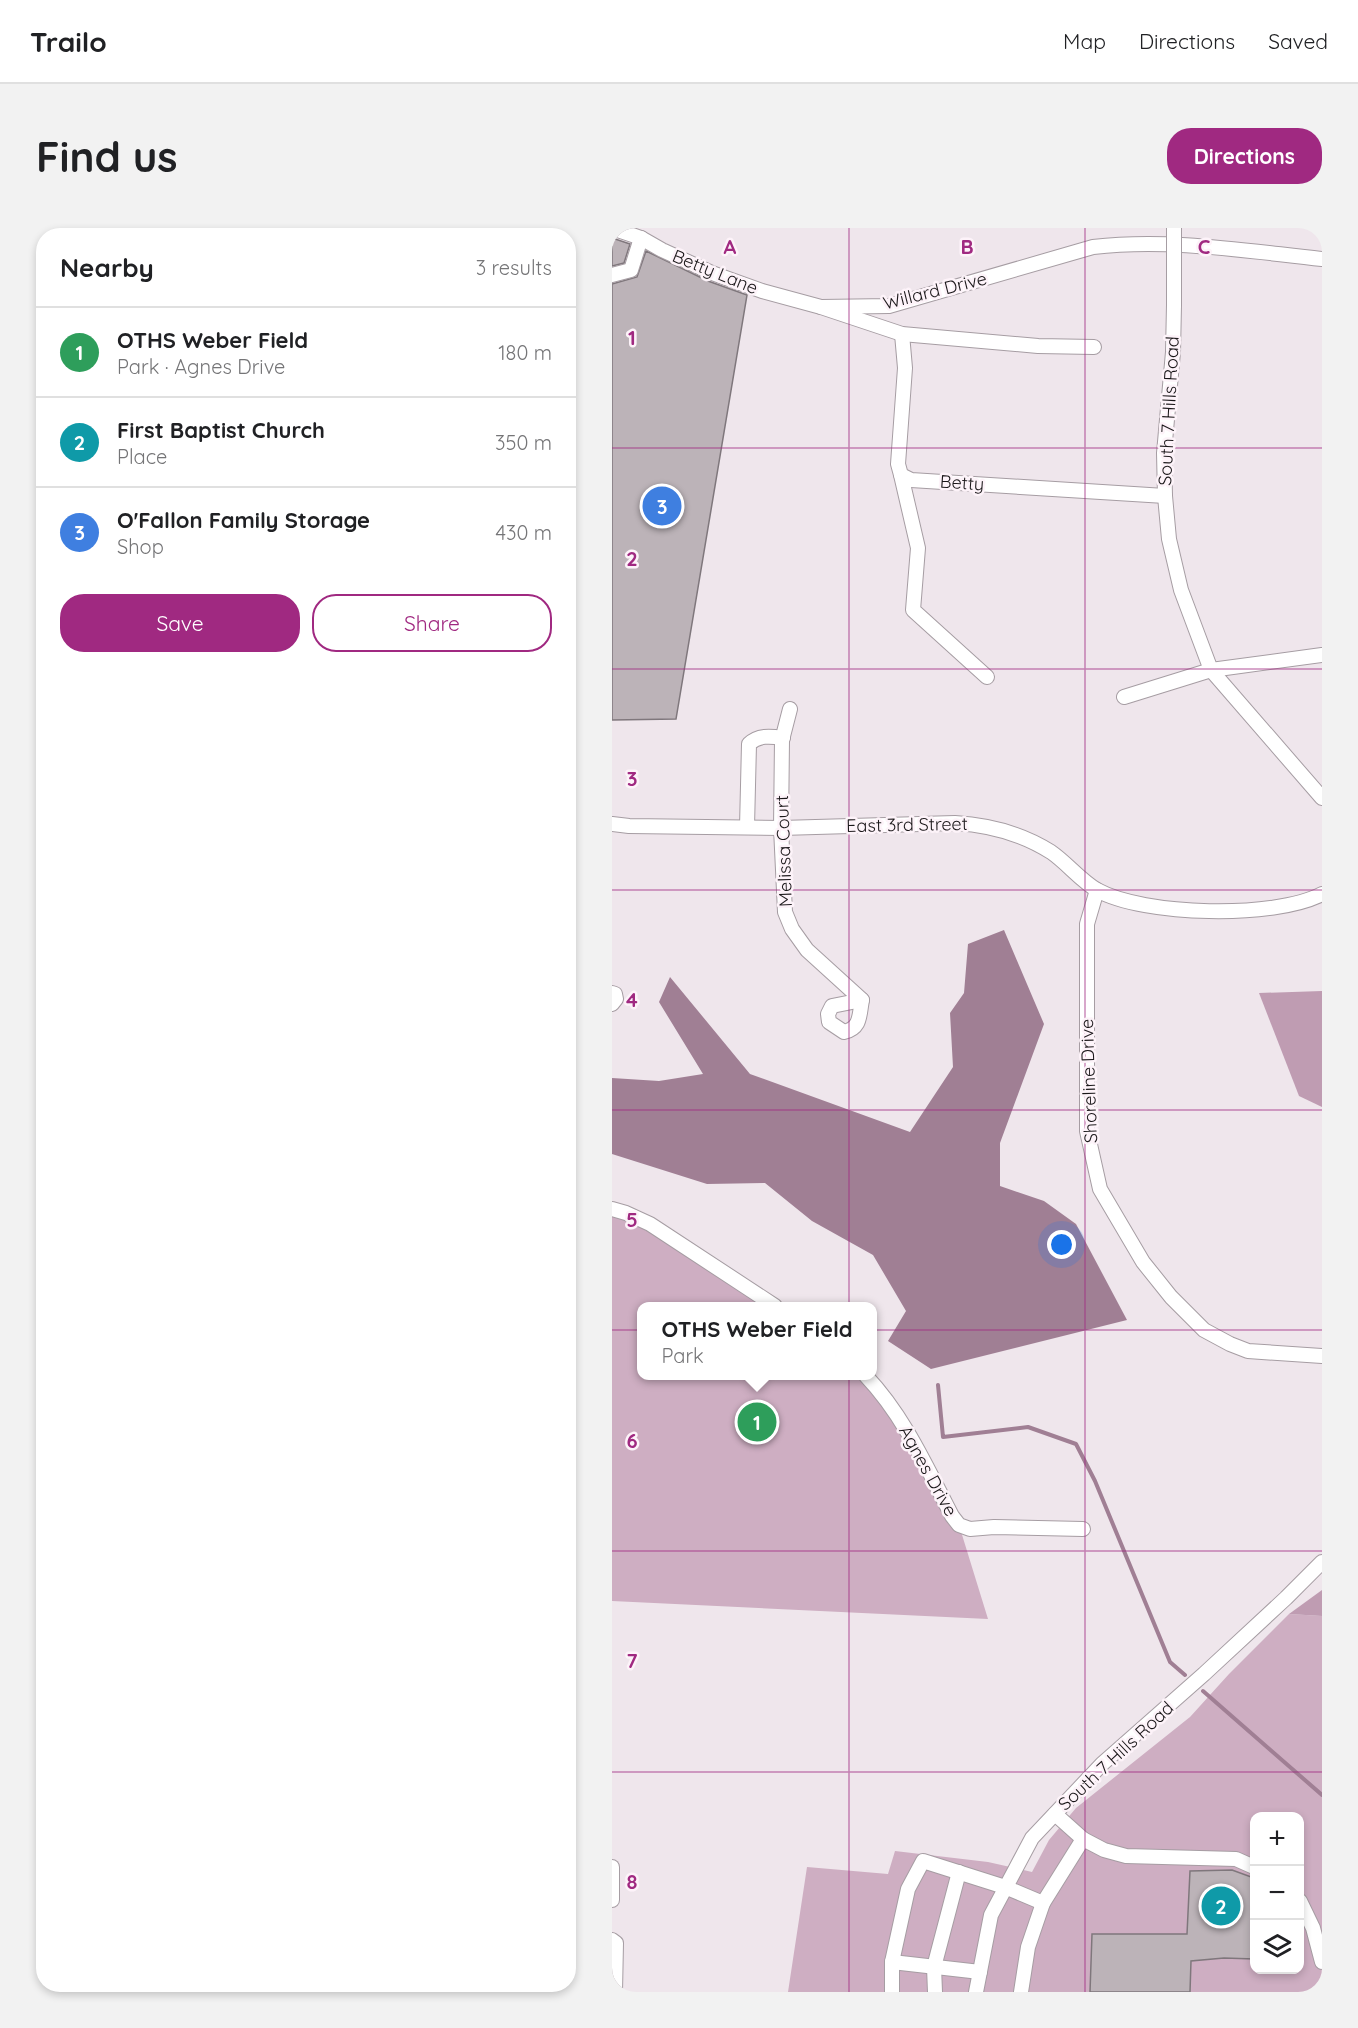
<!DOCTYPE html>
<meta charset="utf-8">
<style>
:root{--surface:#fff;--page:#f2f2f2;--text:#202124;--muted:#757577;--line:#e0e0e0;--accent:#a02981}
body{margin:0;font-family:Quicksand,sans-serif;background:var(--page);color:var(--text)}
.controls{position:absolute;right:18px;bottom:18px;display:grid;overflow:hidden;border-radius:12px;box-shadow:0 3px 9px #0003}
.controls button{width:54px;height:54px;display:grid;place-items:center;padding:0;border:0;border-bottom:2px solid var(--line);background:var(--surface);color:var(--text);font:30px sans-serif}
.you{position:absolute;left:450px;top:1017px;width:21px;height:21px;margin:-15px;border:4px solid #fff;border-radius:50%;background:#1a73e8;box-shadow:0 0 0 9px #1a73e833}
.badge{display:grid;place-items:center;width:39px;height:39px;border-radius:50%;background:var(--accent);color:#fff;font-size:20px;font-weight:700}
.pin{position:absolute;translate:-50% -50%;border:3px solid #fff;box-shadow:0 2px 6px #0006}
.popup{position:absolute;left:25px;top:1074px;width:240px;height:78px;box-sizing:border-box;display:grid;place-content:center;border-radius:12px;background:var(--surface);filter:drop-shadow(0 2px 4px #0005);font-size:20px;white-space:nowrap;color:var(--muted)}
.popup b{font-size:22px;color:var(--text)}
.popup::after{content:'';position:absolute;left:50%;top:100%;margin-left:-12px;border:12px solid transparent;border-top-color:var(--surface)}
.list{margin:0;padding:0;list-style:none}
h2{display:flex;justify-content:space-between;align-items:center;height:78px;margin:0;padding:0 24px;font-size:26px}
h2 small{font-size:20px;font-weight:400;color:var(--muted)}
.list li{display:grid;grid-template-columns:39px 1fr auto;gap:18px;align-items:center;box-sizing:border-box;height:90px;padding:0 24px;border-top:2px solid var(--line)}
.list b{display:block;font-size:22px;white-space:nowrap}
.list p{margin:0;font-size:20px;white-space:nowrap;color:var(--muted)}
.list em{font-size:20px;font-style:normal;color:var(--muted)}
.actions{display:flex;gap:12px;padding:18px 24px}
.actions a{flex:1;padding:14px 0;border:2px solid var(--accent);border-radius:24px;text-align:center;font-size:21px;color:var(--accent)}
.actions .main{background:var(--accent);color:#fff}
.icon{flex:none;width:33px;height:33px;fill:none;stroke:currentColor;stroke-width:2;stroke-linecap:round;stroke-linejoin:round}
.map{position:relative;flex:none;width:710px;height:1764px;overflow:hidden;border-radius:24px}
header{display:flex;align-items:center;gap:36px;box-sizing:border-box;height:84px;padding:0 30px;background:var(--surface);border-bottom:2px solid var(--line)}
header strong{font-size:28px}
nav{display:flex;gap:33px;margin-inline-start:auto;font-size:21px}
.intro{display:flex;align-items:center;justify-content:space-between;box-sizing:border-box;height:144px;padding:0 36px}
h1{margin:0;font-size:42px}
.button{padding:15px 27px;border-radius:24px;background:var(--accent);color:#fff;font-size:21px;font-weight:700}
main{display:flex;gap:36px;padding:0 36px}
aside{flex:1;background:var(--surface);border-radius:24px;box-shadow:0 3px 9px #0003}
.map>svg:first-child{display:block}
.green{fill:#ceaec2;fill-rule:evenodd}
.forest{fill:#bf9cb2}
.water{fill:#a07f94}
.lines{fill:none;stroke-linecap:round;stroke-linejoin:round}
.stream{stroke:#a07f94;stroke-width:4}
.building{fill:#bcb3b8;stroke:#7f777c;stroke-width:1.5}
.minor-casing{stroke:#a69da3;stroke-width:16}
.minor{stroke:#fff;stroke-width:14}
.minor-bridge-casing{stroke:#a69da3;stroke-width:16;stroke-linecap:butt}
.minor-bridge{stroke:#fff;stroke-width:14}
.grid{fill:none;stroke:#a02981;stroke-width:1.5;stroke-opacity:0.55}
.labels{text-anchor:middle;stroke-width:5;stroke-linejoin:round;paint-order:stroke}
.street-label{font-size:18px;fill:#1a1719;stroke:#fdf3f9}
.grid-label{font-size:20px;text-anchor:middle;font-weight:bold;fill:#a02981;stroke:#fdf3f9;stroke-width:5;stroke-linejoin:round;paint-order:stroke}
</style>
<header>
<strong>Trailo</strong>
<nav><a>Map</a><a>Directions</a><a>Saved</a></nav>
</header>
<div class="intro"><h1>Find us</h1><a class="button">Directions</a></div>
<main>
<aside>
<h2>Nearby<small>3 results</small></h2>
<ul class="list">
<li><span class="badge" style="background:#2e9e5b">1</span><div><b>OTHS Weber Field</b><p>Park · Agnes Drive</p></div><em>180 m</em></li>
<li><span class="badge" style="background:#0f9aa8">2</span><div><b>First Baptist Church</b><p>Place</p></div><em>350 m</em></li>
<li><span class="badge" style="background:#3f7fe0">3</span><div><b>O'Fallon Family Storage</b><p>Shop</p></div><em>430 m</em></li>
</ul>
<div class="actions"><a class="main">Save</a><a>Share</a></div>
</aside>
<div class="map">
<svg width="710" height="1764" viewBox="0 0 710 1764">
<rect width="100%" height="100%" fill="#efe6ec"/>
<g class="green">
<polygon points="0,981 14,985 163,1078 30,1078 30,1148 254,1148 347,1297 376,1391 0,1373"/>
<path d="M677,1386L710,1388V1764H176L195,1639L276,1646L283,1623L376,1634L420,1644L437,1612L464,1580L578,1489L617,1446ZM642,1588H688V1742H642Z"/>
</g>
<g class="forest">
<polygon points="710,763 710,879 687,868 647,765"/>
<polygon points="710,1362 710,1388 677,1386"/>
</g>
<polygon class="water" points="392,702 432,796 388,915 388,958 432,973 464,996 515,1092 319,1141 276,1113 294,1083 261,1027 200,993 153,955 95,956 0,926 0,850 47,853 91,846 47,774 58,749 138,846 298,904 341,839 338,785 352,765 356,716"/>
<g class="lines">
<g class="stream">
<polyline points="326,1157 331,1209 416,1199 464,1216 483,1253 558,1434 573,1447"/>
<polyline points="591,1463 710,1567"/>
</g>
</g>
<g class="building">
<polygon points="0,10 18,16 12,35 0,38"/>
<polygon points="34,23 96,53 135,67 64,491 0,492 0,56 25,49"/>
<polygon points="620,1642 642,1650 642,1731 612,1730 579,1733 578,1764 478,1764 480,1706 575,1706 578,1643"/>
</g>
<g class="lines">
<defs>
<g id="minor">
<polyline points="0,0 29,10 50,22 100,45 150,63 209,79 290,106 426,118 482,119"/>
<polyline points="0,47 19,42 29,10"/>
<polyline points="562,77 561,124 552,225 553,268 557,311 569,362 599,442 710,570"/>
<path d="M209,79L277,78L481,19C557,10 634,23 710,31"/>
<polyline points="290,106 293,140 286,236 289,247 299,252 553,268"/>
<polyline points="289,247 306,320 301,382 375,449"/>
<polyline points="512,469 599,442 710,427"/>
<polyline points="178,481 170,512 169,600 173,684 180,701 195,722 250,772"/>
<path d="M0,596L17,598L169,600L343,595C378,597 409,605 439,624C455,635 468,652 485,662C532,688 662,691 710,666"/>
<path d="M135,599L137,516C146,507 158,508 171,510"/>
<polyline points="485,662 475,696 475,903 488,961 531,1034 559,1069 592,1102 618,1116 636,1123 710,1128"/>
<polyline points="0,765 3,766 4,771 0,776"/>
<path d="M250,772C247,788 249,800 232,804L217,794L216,786L220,778Z"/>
<polyline points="0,981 14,985 38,996 163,1078"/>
<path d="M254,1148C292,1188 315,1240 340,1288L347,1297L358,1301L382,1299L471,1301"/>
<polyline points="443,1586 471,1611 492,1622 514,1628 624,1631 642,1639"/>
<polyline points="0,1639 0,1672"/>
<polyline points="688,1673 701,1700 710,1734"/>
<polyline points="0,1712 4,1715 3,1764"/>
<polyline points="280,1734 368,1744"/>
<polyline points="280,1764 280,1734 296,1661 311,1633 393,1659 431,1675 471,1611"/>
<polyline points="323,1764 322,1739 347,1644"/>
<polyline points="364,1764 379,1687 420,1610 490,1536 592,1446 674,1370 710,1334"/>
<polyline points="409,1764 416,1719 431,1675"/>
</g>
</defs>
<use href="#minor" class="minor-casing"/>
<use href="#minor" class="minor"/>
<defs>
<polyline id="minor-bridge" points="562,0 562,77"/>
</defs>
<use href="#minor-bridge" class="minor-bridge-casing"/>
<use href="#minor-bridge" class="minor-bridge"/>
</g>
<path class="grid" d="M237,0V1764M473,0V1764M0,220H710M0,441H710M0,662H710M0,882H710M0,1102H710M0,1323H710M0,1544H710"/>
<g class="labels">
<g class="street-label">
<text transform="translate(103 44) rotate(22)" y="6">Betty Lane</text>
<text transform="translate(323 63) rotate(-14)" y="6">Willard Drive</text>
<text transform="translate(557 183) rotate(-87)" y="6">South 7 Hills Road</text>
<text transform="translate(350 255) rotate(4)" y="6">Betty</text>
<text transform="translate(295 597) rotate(-1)" y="6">East 3rd Street</text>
<text transform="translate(172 623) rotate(-92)" y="6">Melissa Court</text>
<text transform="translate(477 853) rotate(-92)" y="6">Shoreline Drive</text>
<text transform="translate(316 1243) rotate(61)" y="6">Agnes Drive</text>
<text transform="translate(504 1528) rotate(-43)" y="6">South 7 Hills Road</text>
</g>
</g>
<g class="grid-label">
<text x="118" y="26">A</text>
<text x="355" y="26">B</text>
<text x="592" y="26">C</text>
<text x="20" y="117">1</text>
<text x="20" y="338">2</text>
<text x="20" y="558">3</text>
<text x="20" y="779">4</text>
<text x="20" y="999">5</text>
<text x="20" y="1220">6</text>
<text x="20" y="1440">7</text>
<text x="20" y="1661">8</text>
</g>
</svg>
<div class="controls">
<button>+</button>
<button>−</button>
<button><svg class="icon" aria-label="layers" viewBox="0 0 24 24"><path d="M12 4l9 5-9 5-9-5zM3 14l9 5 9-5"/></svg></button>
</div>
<div class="you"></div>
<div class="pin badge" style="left:145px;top:1194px;background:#2e9e5b">1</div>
<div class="popup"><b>OTHS Weber Field</b>Park</div>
<div class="pin badge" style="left:609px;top:1678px;background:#0f9aa8">2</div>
<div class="pin badge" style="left:50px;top:278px;background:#3f7fe0">3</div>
</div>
</main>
